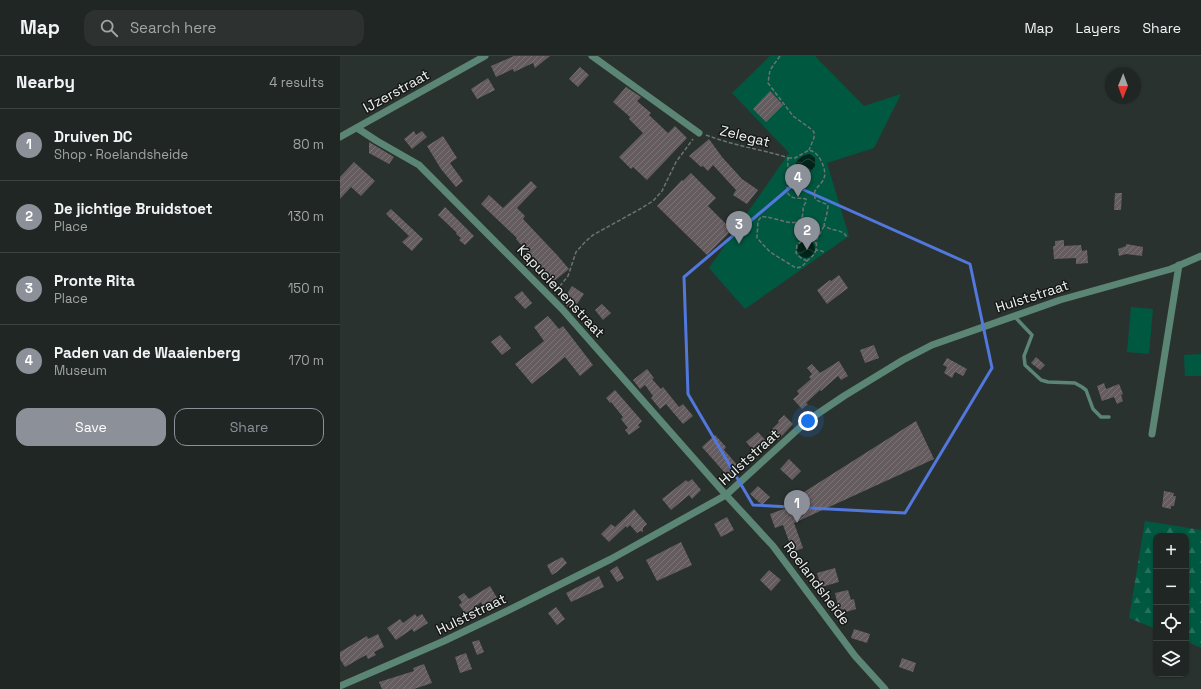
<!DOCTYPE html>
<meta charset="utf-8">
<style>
:root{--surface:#202623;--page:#2d3230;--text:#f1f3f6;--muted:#a2a5a6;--line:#3d4341;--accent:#8c9099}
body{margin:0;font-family:"Space Grotesk",sans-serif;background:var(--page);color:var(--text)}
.controls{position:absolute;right:12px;bottom:12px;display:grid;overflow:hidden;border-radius:8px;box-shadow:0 1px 3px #0004}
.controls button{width:36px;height:36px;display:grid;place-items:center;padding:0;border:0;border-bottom:1px solid var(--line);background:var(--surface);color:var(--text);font:20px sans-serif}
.compass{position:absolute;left:765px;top:12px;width:36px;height:36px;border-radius:50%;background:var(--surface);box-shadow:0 1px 3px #0004;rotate:181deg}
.you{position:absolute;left:468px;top:365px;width:14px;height:14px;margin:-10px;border:3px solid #fff;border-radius:50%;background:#1a73e8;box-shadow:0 0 0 6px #1a73e833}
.badge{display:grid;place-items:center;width:26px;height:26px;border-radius:50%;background:var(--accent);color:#fff;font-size:13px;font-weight:700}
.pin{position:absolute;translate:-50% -33px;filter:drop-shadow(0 1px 2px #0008)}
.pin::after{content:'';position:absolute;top:21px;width:14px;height:12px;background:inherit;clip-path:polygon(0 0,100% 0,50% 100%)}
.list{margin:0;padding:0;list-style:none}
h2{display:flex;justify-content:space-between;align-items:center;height:52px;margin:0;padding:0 16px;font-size:17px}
h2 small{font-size:13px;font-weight:400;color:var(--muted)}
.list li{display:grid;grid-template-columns:26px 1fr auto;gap:12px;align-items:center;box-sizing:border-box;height:72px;padding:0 16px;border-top:1px solid var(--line)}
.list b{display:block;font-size:15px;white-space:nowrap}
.list p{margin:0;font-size:13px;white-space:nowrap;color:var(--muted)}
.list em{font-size:13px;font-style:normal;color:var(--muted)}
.actions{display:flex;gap:8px;padding:12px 16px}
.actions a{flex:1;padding:9px 0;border:1px solid var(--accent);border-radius:12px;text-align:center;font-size:14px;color:var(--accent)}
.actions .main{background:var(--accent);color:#fff}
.icon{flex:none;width:22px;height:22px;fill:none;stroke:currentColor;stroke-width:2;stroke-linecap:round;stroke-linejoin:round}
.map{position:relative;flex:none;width:861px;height:633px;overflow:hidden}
header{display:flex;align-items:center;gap:24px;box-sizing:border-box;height:56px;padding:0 20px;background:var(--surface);border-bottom:1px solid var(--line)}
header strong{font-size:19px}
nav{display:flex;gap:22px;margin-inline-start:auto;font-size:14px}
.search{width:280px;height:36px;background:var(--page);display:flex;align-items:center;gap:10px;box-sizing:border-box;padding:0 14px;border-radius:12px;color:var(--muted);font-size:15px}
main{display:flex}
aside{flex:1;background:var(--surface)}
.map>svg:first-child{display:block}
.green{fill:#005840}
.forest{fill:url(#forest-firs)}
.water{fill:url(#water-waves)}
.building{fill:url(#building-hatch)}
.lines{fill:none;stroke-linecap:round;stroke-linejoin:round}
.path{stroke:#6c7371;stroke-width:1.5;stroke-dasharray:4 2;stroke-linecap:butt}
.lane{stroke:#5b8574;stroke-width:3.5}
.street{stroke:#5b8574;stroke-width:7}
.marked{fill:none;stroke:#5278de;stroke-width:3;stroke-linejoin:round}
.labels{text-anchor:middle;stroke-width:3;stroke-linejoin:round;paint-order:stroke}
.street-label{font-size:14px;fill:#eff4f2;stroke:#161917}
</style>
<header>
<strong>Map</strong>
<div class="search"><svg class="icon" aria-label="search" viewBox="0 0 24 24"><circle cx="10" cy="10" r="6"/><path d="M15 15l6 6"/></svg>Search here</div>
<nav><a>Map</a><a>Layers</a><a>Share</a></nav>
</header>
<main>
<aside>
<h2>Nearby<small>4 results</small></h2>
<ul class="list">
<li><span class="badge">1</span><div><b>Druiven DC</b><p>Shop · Roelandsheide</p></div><em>80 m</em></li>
<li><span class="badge">2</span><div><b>De jichtige Bruidstoet</b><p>Place</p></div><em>130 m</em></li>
<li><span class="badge">3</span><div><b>Pronte Rita</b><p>Place</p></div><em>150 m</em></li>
<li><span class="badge">4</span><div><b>Paden van de Waaienberg</b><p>Museum</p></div><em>170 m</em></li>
</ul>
<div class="actions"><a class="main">Save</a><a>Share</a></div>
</aside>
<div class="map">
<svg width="861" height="633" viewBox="0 0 861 633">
<defs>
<pattern id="forest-firs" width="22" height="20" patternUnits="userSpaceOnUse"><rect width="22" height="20" fill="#005840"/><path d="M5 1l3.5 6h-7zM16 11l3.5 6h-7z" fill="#26715c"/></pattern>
<pattern id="water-waves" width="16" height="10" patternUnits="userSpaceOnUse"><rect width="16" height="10" fill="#01251a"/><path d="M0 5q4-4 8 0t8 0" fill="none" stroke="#26453c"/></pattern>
<pattern id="building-hatch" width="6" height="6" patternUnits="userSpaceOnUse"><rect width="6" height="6" fill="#655c60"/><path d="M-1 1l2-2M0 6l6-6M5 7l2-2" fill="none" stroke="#7b7477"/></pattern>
</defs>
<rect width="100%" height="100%" fill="#2a322f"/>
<g class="green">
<polygon points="430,0 475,0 524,50 561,38 534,92 487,107 509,180 405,253 369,212 449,97 392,37"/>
<polygon points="791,251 813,253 809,298 787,296"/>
<polygon points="861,298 861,320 845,320 844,299"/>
</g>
<polygon class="forest" points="805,465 861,474 861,592 846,585 846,480 816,480 816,573 789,562"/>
<g class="water">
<path d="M470,98L475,102V110L467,120H462L455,112C455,104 462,99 470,98Z"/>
<circle cx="466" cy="193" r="9"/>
</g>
<g class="building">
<polygon points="174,0 210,0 195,12 193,7 174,16 173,13 156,21 151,10"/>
<polygon points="240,11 249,19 238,31 229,23"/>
<polygon points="148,22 155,34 137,43 131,33"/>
<polygon points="286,31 301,41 297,45 311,57 309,59 328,77 335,70 347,82 307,124 293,111 291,113 279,101 303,77 289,63 290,61 273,46"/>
<polygon points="430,35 443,49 426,66 413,53"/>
<polygon points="74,75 76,79 82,75 87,81 72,93 64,83"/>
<polygon points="103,80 117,102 110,107 123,125 116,131 101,113 87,90"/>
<polygon points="369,83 382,101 402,123 418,134 407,148 393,139 396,134 373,109 368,115 363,110 361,111 349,100"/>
<polygon points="29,86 54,101 49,108 29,97"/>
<polygon points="14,106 35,125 21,140 11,131 0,143 0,121"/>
<polygon points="351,117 376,142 368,150 392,174 367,199 317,150 342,124 343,125"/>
<polygon points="191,125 197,131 177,152 185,160 183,163 217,199 229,213 214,225 176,183 177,182 141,148 149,139 163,152"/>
<polygon points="775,137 782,137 781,154 774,154"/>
<polygon points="105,151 134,180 125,189 119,184 121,182 116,178 117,177 98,159"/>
<polygon points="51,153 83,183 72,195 62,186 69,180 46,158"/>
<polygon points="724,184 724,190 741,189 742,195 747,194 748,207 736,208 736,202 714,203 713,190 715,190 715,185"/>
<polygon points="786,188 803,191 802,200 786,198 779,200 778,193 786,190"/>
<polygon points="499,219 508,232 487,248 477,234 490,224 491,225"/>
<polygon points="232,230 244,238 237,248 233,245 228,251 222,245"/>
<polygon points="182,235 192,247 185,253 174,241"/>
<polygon points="262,248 271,257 263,264 255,254"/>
<polygon points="208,260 219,273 223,270 253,309 240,320 225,301 192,328 175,308 204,285 194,271"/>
<polygon points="160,279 171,292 162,299 151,286"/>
<polygon points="534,289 539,302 525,307 520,294"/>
<polygon points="696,301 705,309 700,314 691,307"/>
<polygon points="607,302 627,313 623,320 615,316 612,322 604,317 607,311 603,309"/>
<polygon points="499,305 508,320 501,324 498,320 481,335 480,334 466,347 468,348 462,353 453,343 459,338 457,335 471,323 469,321 472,318 467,312 472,308 480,317"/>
<polygon points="307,313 314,322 312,323 321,333 323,331 339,351 343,348 353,360 343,368 326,348 320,353 311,342 313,340 305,329 300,333 293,324"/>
<polygon points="764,327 766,333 779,328 783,338 781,339 783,345 777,348 774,341 762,345 757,330"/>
<polygon points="275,334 302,365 298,369 300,371 289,379 285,374 288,372 281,363 283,361 271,346 270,347 266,342"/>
<polygon points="444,359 453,368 438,384 429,376 439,366 438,365"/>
<polygon points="576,365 594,403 454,467 463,492 453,496 443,469 435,472 430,458 455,449 453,443"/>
<polygon points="418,376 426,385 415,396 406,386"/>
<polygon points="375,379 386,391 384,394 399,411 390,419 387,416 385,417 362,391"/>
<polygon points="449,403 461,415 452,424 440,413"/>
<polygon points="352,423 361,434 352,443 349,439 331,454 322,443 346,424 348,426"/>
<polygon points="418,430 430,441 422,449 410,438"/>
<polygon points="824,435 834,437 833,440 836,440 834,450 831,450 831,453 822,451"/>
<polygon points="294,453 307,468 303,472 303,476 300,475 297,477 290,469 287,472 286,470 269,486 261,478 271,468 275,471"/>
<polygon points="387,461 394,474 381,481 374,468"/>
<polygon points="341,486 352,509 317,525 306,504"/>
<polygon points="222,501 227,507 217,516 212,519 207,509"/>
<polygon points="277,510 284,522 277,526 270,515"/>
<polygon points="495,512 499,526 481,531 477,517"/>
<polygon points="429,514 441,524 431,535 420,524"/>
<polygon points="259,520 264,531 231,546 226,537"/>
<polygon points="150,530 157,542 143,550 141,546 126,558 119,549 122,546 118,541 124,537 129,543"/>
<polygon points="508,534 511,544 514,543 516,553 506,556 505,553 499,554 495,537"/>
<polygon points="216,551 225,563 217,569 208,557"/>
<polygon points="75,558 77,561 82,558 88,567 74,576 72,573 56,584 47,572 60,563 63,567"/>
<polygon points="514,573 530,578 527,587 511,582"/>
<polygon points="38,578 44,591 34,596 36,599 28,603 26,599 5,611 0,603 0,596 27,580 28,583"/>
<polygon points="139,584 144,596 137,599 132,586"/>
<polygon points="126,597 132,613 120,617 115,601"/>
<polygon points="562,602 576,607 573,616 559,611"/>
<polygon points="84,608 92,627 74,633 42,633 39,626 74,615 73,612"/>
</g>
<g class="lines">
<g class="path">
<polyline points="440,0 430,14 428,27 453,60 471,73 474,76 474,82 469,94"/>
<path d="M366,79C392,89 419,93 446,101L448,102L447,136C452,145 458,141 466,143V146L463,151C465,181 434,158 421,161L418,165L417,182L430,196L456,212C463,211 463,209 467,205C471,201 474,200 476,194"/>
<path d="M448,102H455L469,94C471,95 473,95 475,97C481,101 487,116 484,122C481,131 470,133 476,144L486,148L488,150L487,157L484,169C490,176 504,172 507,182"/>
<polyline points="484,170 477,183 476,194 482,195 485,197"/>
<polyline points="467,205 461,202 456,197 457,189 464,183 475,186 476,188"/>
<polyline points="216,235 228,220 236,196 245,186 253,179 300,153 313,145 322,135 336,106 353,83"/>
</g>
<polyline class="lane" points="674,260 692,279 684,300 685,309 701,324 708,326 735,327 742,331 746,334 753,353 761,361 769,361"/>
<g class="street">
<polyline points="252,0 359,77"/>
<polyline points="17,72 37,85 79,109 222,253 386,439 433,490 515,600 545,633"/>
<polyline points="0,81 145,0"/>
<polyline points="812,378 839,209"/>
<polyline points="0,630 104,585 169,554 271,503 386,439 467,365 504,340 563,304 592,289 720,244 831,213 861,200"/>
</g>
</g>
<path class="marked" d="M453,129L630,208L652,312L565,457L413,449L348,338L344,221Z"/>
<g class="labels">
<g class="street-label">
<text transform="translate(56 35) rotate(-29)" y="5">IJzerstraat</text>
<text transform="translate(405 80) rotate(14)" y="5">Zelegat</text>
<text transform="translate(221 235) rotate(47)" y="5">Kapucienenstraat</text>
<text transform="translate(692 240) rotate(-18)" y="5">Hulststraat</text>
<text transform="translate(409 401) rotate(-42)" y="5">Hulststraat</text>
<text transform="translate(477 527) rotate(53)" y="5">Roelandsheide</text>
<text transform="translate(131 558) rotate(-26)" y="5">Hulststraat</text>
</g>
</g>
</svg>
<div class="controls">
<button>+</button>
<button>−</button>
<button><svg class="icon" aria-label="locate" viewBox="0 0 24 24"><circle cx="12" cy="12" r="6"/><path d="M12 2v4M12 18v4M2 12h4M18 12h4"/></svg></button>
<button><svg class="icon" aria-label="layers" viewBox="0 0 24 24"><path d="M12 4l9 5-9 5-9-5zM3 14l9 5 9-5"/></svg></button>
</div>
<svg class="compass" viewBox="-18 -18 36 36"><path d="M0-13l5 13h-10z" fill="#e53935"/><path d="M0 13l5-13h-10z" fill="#a2a5a6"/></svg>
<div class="you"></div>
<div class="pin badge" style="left:457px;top:467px">1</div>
<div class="pin badge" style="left:467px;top:194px">2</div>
<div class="pin badge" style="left:399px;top:188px">3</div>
<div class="pin badge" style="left:458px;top:141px">4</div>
</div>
</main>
